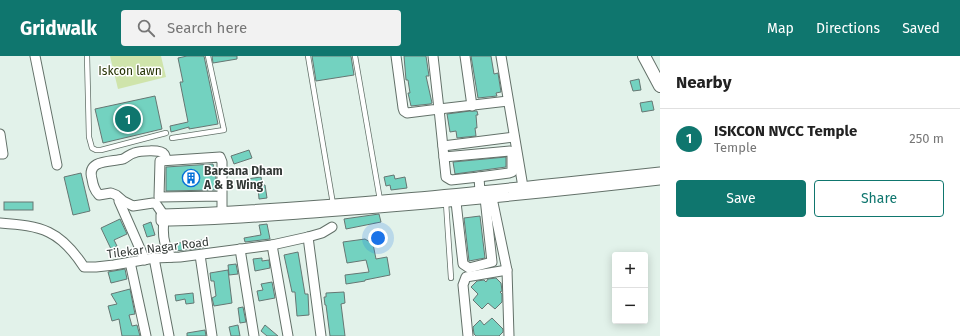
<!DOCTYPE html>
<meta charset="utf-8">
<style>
:root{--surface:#fff;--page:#f2f2f2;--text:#222;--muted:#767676;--line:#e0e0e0;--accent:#0f766e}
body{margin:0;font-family:"Fira Sans",sans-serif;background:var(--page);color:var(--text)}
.controls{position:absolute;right:12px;bottom:12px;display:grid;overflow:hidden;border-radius:4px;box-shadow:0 2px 10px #0003}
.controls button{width:36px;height:36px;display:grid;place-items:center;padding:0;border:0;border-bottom:1px solid var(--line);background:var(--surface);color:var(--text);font:20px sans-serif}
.you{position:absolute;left:378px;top:182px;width:14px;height:14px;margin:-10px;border:3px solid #fff;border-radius:50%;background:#1a73e8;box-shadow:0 0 0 6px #1a73e833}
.badge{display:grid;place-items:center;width:26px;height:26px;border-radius:50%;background:var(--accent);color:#fff;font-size:13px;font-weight:700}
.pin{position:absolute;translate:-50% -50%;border:2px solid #fff;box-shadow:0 1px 4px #0006}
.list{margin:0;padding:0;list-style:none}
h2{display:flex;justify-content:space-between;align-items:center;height:52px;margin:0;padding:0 16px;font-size:17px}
h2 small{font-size:13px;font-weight:400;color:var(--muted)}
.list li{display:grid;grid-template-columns:26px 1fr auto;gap:12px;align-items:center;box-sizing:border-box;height:60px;padding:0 16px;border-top:1px solid var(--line)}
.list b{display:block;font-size:15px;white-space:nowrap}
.list p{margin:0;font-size:13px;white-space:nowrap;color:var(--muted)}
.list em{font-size:13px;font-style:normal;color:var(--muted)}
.actions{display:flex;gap:8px;padding:12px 16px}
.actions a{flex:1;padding:9px 0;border:1px solid var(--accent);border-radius:4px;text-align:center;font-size:14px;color:var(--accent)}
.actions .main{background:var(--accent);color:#fff}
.icon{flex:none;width:22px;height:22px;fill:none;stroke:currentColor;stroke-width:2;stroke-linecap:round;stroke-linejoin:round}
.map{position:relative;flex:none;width:660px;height:280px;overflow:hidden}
header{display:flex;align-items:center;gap:24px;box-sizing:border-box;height:56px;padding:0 20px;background:var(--accent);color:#fff}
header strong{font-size:19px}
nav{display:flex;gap:22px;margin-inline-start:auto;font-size:14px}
.search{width:280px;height:36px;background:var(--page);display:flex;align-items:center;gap:10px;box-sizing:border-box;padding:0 14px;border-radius:4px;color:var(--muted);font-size:15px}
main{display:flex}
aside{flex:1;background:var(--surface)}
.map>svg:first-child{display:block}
.green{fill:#cfe4ab}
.building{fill:#73d2c0;stroke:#667773}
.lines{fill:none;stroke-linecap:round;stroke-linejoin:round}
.lane-casing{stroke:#637169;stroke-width:6}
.street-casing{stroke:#637169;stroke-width:11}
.secondary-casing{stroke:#637169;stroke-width:14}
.lane{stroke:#fff;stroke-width:4.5}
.street{stroke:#fff;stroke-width:9}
.secondary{stroke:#fff;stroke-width:12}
.labels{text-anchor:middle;stroke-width:3;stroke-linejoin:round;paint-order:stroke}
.park-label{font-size:12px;fill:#233100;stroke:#fff}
.poi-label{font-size:12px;font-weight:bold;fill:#333936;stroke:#fff;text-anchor:start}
.street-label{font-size:12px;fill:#333936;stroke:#fff}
</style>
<header>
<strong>Gridwalk</strong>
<div class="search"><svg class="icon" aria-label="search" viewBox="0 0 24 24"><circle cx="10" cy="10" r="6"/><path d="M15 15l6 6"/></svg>Search here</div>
<nav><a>Map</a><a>Directions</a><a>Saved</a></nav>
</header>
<main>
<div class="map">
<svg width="660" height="280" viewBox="0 0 660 280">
<rect width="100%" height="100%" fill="#e2f2ea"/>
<polygon class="green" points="110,0 161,0 166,21 118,33"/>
<g class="building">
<polygon points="187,0 204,0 218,68 189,73 189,71 171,76 170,70 188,66 180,26 183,26 178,2"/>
<polygon points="212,0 237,0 237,3 213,7"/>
<polygon points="312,0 351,0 354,19 316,25"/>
<polygon points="404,0 426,0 429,20 426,20 432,47 430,48 411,50 408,37 410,37 408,24 406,24"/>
<polygon points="471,0 491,0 494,18 498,17 501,36 496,37 497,40 478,42"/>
<polygon points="639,23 641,34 633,35 630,25"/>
<polygon points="155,40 162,73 103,87 95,53"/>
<polygon points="652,45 654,54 642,56 640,47"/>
<polygon points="470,55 477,55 478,59 476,59 477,72 475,72 476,80 457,82 456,75 450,76 447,58"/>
<polygon points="249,94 252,102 234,108 231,100"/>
<polygon points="506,101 506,111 455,118 453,106"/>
<polygon points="213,108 216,122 216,134 166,135 166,111"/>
<polygon points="81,117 90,155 73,159 64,121"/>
<polygon points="394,119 395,123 405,121 407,132 391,134 390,129 386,130 384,121"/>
<polygon points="261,121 262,128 249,131 247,123"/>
<polygon points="265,129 267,142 259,143 258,130"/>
<rect x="4" y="146" width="29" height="8"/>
<polygon points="379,158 381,166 346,173 344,163"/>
<polygon points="480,160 485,202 469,205 464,162"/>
<polygon points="120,163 127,178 114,184 117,190 111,193 101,172"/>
<polygon points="151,166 155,179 147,181 143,169"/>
<polygon points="267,168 270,183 245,186 244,182 261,179 259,169"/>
<polygon points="365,183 373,188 376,203 387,201 390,219 365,224 365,225 346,228 345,219 369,216 366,204 347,207 343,186"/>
<polygon points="202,184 203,192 175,195 171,188"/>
<polygon points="298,196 305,238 308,238 309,259 297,260 295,236 292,236 284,199"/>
<polygon points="262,202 262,205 269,204 270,212 255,215 253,203"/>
<polygon points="236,208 238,218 229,219 228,209"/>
<polygon points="125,213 127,223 111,227 108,216"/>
<polygon points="228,214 232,247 214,250 212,242 216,240 214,225 211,225 210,217"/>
<polygon points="496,222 501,227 502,235 500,236 502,238 502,246 495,253 488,247 482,253 473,244 478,238 471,231 477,225 484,224 486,226 488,223"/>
<polygon points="272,226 275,242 259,245 257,235 263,234 261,228"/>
<polygon points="130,233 135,258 129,259 132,270 137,269 140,280 122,280 119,263 112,265 108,250 117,248 111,238"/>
<polygon points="344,236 345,247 341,248 345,280 330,280 326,249 325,249 324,241 326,241 326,237"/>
<polygon points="193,237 194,247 186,248 185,243 176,245 175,239"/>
<polygon points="243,251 246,266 240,267 238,252"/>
<polygon points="492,262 503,273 503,276 499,280 476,280 474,278 473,271 480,264 484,269"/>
<polygon points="238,269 240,280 231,280 229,271"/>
<polygon points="265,269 278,280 267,280 261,275"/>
<polygon points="205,274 206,280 187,280 187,277"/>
</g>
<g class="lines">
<defs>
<g id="lane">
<polyline points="87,0 89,81 92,92 96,94 101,94 166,77"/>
<polyline points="308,0 333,148"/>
<polyline points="355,0 380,144"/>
<polyline points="172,82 224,74 208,0"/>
<polyline points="446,147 451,222"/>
</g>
<g id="street">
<polyline points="35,0 57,109"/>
<polyline points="396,0 403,52 404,55 407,57 439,53 433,0"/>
<polyline points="465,0 472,50"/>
<polyline points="501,0 524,137"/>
<polyline points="0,78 3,98 0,98"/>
<polyline points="443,90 514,81"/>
<polyline points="444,101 510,95 512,96 512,116 509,117 479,121"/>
<path d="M660,116C495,134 329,152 163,158L161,159V165C216,165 270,160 325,156C437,148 548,137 660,124"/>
<polyline points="480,136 479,121 451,124 446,121 439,53 508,45"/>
<polyline points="222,140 222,106 220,101 160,105 159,141 222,140 222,160"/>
<polyline points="492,142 507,214 509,280"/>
<polyline points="119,145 145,204"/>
<polyline points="456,146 463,208 469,212 492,206 485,142"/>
<path d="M163,158L156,148L153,147L133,150L123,145L116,139L111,137L99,139C94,134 93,129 92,123C86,103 112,106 123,103C127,101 130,98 134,97C139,95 161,93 164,98C165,99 166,103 166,104"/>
<path d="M164,165C162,179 164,190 171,201"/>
<path d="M0,167C42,170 60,174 84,211H96L114,209L154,202L180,201L272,189L308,181L322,177L332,171"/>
<polyline points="308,181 321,280"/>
<polyline points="272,189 288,280"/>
<polyline points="240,193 254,280"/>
<polyline points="200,199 212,280"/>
<polyline points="154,202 169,280"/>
<polyline points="130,206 146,280"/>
<polyline points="468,280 463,229 466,221 507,214"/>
</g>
<polyline id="secondary" points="644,0 660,30"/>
</defs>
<use href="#lane" class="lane-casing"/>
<use href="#street" class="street-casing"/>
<use href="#secondary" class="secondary-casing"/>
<use href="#lane" class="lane"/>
<use href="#street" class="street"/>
<use href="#secondary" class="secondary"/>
</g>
<defs>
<symbol id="building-ring" viewBox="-11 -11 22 22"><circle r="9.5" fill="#fff" stroke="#0370d8" stroke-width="1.5"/><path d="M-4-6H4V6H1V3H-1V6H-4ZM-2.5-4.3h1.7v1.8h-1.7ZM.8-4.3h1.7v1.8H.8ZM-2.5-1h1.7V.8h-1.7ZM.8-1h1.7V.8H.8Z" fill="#0370d8"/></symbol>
</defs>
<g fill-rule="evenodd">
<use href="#building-ring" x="181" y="112" width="20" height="20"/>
</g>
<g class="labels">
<g class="park-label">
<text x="130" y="19">Iskcon lawn</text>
</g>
<g class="poi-label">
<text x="204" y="119">Barsana Dham<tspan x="204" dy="14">A &amp; B Wing</tspan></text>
</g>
<g class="street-label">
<text transform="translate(158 192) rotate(-7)" y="4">Tilekar Nagar Road</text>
</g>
</g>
</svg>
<div class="controls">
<button>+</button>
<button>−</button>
</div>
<div class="you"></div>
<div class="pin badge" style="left:128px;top:63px">1</div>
</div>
<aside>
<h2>Nearby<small></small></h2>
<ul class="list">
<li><span class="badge">1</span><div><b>ISKCON NVCC Temple</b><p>Temple</p></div><em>250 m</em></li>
</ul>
<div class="actions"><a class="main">Save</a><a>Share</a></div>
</aside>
</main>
